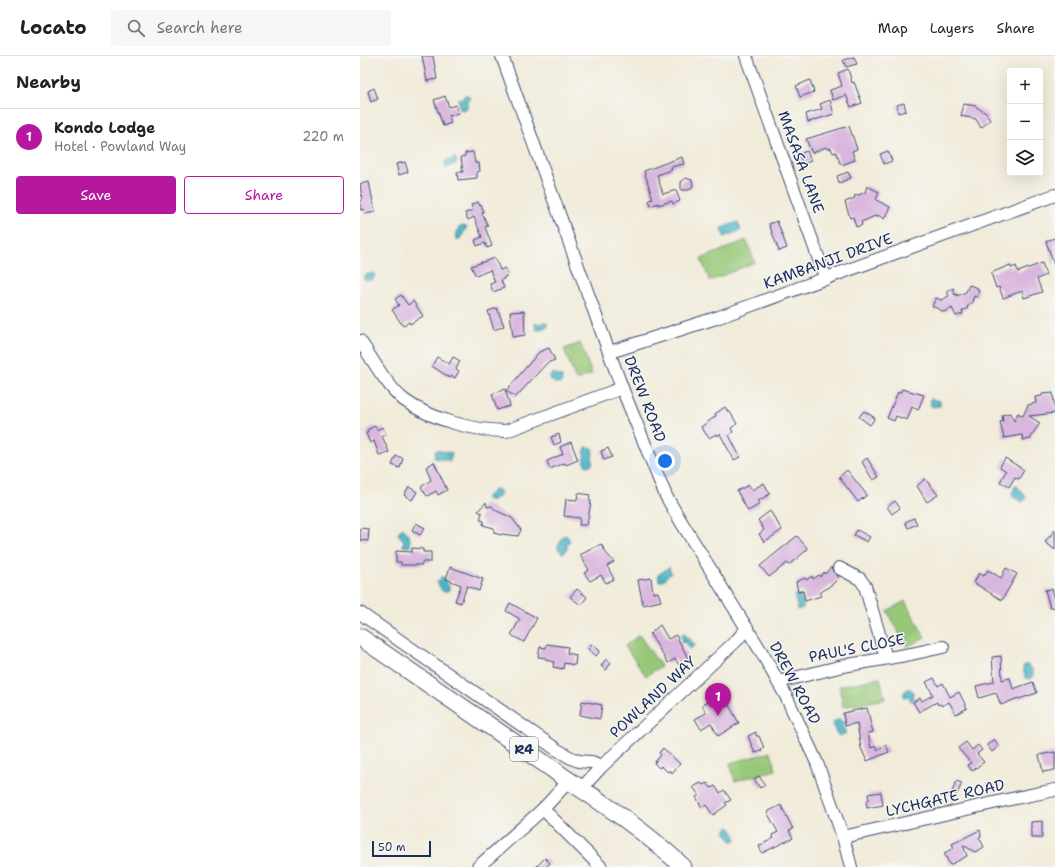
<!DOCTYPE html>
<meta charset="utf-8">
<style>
:root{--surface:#fff;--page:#f6f6f6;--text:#222;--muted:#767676;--line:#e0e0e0;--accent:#b5179e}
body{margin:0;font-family:"Shantell Sans",sans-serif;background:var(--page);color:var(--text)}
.controls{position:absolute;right:12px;top:12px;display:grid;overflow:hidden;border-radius:4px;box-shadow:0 4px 16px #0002}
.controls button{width:36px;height:36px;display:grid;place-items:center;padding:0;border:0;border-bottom:1px solid var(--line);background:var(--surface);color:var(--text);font:20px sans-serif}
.scale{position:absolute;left:12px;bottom:10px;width:59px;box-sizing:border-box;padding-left:4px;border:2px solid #1b2f5e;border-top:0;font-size:11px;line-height:14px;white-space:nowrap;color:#1b2f5e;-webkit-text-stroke:3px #f6f6f2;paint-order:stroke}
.you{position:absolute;left:305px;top:405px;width:14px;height:14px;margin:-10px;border:3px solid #fff;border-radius:50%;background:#1a73e8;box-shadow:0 0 0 6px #1a73e833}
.badge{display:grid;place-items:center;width:26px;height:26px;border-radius:50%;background:var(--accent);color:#fff;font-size:13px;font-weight:700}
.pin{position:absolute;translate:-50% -33px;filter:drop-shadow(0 1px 2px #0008)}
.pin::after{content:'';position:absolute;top:21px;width:14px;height:12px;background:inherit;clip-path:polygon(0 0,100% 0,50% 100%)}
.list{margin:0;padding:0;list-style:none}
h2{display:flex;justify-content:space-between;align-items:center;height:52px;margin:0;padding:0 16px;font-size:17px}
h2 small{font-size:13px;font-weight:400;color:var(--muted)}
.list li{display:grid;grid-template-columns:26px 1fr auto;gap:12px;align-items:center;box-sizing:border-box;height:56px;padding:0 16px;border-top:1px solid var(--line)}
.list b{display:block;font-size:15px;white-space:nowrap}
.list p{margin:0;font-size:13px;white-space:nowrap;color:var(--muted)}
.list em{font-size:13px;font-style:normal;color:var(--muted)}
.actions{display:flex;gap:8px;padding:12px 16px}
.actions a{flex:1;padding:9px 0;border:1px solid var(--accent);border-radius:4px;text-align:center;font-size:14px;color:var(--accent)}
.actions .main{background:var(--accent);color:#fff}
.icon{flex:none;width:22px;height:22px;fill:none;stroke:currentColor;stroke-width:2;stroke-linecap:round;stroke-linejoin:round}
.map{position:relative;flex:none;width:695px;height:811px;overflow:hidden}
header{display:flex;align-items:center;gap:24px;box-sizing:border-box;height:56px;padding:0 20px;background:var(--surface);border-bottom:1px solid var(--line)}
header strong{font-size:19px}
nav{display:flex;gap:22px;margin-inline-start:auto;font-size:14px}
.search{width:280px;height:36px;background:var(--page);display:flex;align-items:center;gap:10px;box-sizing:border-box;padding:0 14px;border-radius:4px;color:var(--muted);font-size:15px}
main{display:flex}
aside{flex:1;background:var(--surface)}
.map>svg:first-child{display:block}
.green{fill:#97c877;stroke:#597c6a}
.water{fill:#49b5c5;stroke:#327292}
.building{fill:#d9b6de}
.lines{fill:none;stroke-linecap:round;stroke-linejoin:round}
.minor-casing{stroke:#3b4b70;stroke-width:14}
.highway-casing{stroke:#3b4b70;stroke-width:19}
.minor{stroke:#fff;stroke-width:12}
.highway{stroke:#fff;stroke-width:17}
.labels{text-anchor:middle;stroke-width:3;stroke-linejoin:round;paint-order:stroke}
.shield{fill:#f6f6f2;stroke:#5d6b8a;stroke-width:1}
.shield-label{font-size:14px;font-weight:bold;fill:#1b2f5e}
.street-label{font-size:15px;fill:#1b2f5e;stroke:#f6f6f2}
</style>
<header>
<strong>Locato</strong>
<div class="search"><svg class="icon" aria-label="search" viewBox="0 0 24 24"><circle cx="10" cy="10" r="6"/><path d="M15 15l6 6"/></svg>Search here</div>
<nav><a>Map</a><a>Layers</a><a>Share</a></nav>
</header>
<main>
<aside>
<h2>Nearby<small></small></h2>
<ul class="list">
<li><span class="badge">1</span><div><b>Kondo Lodge</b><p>Hotel · Powland Way</p></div><em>220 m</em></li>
</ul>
<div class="actions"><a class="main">Save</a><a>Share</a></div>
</aside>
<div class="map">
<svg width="695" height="811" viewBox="0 0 695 811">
<rect width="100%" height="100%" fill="#f6f6f2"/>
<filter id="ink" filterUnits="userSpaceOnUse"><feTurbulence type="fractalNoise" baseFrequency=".025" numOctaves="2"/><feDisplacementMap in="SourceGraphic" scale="8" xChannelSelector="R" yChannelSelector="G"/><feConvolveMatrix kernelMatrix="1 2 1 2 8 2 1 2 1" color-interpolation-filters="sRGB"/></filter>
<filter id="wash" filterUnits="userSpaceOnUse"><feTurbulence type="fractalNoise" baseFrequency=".012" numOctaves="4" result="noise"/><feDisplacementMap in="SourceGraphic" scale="16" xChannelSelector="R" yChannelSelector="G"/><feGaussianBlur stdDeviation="0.9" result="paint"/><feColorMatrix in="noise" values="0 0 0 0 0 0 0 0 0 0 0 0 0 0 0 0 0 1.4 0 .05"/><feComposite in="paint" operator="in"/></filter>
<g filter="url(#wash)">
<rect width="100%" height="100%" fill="#f1ebd9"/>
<g class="green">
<polygon points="386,184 395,206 350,225 341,203"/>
<polygon points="220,287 232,318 216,324 204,293"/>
<polygon points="545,545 565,581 547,591 527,555"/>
<polygon points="279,579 301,610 286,620 265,590"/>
<polygon points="520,622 525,643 483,651 479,630"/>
<polygon points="411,696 416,714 375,725 370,707"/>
</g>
<g class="water">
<polygon points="105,39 108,39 110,42 107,46 107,52 103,54 100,53 98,42 102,43"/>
<polygon points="95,101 97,107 86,112 85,107 87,104 92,104 93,102"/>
<polygon points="378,166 381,174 364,181 361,172"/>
<polygon points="103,170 107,171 103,178 102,181 100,183 96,183 96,179 99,171"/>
<polygon points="12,217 15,219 13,224 5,224 3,220"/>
<polygon points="184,266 187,267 188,271 176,274 175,267 179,268"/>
<polygon points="193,317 202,321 202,325 200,328 195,327 190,323 190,320"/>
<polygon points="571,343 580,345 580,350 572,351 570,349 571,346 569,344"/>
<polygon points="226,391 233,392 232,409 228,410 225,409 224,397"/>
<polygon points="76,394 92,397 90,405 74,402"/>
<polygon points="655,430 657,430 666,441 666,443 663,446 653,441 652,438"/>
<polygon points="136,433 141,436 138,441 131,445 125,442"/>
<path d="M43,472C49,478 51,482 50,491L43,490L44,485L38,478L40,474Z"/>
<polygon points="206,479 210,484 207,490 207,494 205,496 202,497 198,493 198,490 203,480"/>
<polygon points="309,511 311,517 303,525 299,525 298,519"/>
<polygon points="82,521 89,530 89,534 86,536 82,535 77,526"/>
<polygon points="434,539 440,539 442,545 443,547 443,552 438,554"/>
<polygon points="324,577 335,589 329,593 325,586 323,587 321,585 323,583 320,580"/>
<polygon points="667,608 673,614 673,620 671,623 665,622 663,610"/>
<polygon points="549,632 554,636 552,639 555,644 552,646 548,641 544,642 544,636"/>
<polygon points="479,663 483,666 482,672 486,674 485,678 479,680 475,675 473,666"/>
<path d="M369,771C374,774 375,779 376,784L375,785H371L369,780L366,778V773Z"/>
</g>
<g id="blocks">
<g class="building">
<polygon points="62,0 73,0 77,23 67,25"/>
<polygon points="494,1 497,8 486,11 483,4"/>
<polygon points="488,13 492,27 494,26 502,47 491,51 486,39 473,44 470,34 482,30 478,17"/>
<polygon points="450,24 454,36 440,41 436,30"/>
<polygon points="14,32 18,43 11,46 8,35"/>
<polygon points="85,40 89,51 96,49 98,57 89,60 91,67 83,70 74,44"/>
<polygon points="470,44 474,58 448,66 446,58 462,53 460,48"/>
<polygon points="544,47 546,55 538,57 537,49"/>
<polygon points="604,48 616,50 616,51 626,57 630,64 621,72 616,63 601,60"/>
<polygon points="489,70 497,93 492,95 495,104 481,109 476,96 473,97 471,92 467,93 466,91 452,97 446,83"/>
<polygon points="447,95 451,105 443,108 439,98"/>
<polygon points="528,95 532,105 524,108 520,98"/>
<polygon points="113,96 115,107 119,107 120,115 117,116 117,122 98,124 97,116 103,116 101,101 105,100 105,97"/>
<polygon points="322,101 324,108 311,111 312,114 297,119 303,138 316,134 320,145 313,148 312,145 298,149 298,147 291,150 289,144 293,143 284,115"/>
<polygon points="45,106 48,116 39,119 36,108"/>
<polygon points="488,116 491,122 479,127 477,120"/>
<polygon points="326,122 332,124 333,130 329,134 321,134 321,126"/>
<polygon points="9,126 15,156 5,158 4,153 0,154 0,145 2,144 0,128"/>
<polygon points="507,130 519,136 516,144 530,151 524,163 518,159 517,161 515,160 501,166 502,169 496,171 493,161 490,162 485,146 495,142 494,140 505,137"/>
<polygon points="118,146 120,150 121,149 124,156 122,157 128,170 125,171 132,190 127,192 125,187 117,190 115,184 122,181 114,161 108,164 105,157 113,154 111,149"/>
<polygon points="417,165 427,192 419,195 409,168"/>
<polygon points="695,182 695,209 694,209 686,185"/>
<polygon points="135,202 140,214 145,212 148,219 144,221 144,223 141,224 144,232 133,236 130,228 135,226 130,214 116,220 111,210"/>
<polygon points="682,207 686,219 677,223 682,236 664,242 662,235 643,242 639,231 636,232 631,217 650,209 651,212 656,210 658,216"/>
<polygon points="609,229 618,232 617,234 619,235 617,241 614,240 612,246 607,251 608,252 602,255 603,258 596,260 592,252 584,256 572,250 576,242 581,244 589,240 587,235 593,232 595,239 597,238 597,240 606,236"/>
<polygon points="41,239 48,249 53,245 63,260 50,268 49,266 43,270 32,254 39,249 35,243"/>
<polygon points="137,252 144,270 134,274 128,255"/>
<polygon points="164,255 165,279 153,281 150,256"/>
<polygon points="189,292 195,304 187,307 156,341 146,335 179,296"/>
<polygon points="77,301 89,308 93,301 100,305 96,313 99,315 95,322 91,320 90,322 72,310"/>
<polygon points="145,333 150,350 137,354 132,338"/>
<polygon points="542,333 564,339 558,354 552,351 547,364 536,360 534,365 527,362 538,336 540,337"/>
<polygon points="693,337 695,357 669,360 680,367 671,380 671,383 663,384 662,379 644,382 640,366 643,365 642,359 650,357 654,365 658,357 663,360 668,349 676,347 675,341 682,340 682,338"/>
<polygon points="365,351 368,356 370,356 377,368 371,372 373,376 369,379 380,401 374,404 360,378 357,380 356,378 349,382 341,371 356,360 355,358"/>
<polygon points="504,355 515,362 510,369 499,361"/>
<polygon points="15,370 17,374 22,371 26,378 22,380 29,396 19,399 14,385 10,387 6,377 9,376 7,374"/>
<polygon points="199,378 201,386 194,389 191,381"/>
<polygon points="211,386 218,404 206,409 205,407 190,413 187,405 203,398 200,391"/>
<polygon points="248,392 252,401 244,404 241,395"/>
<polygon points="36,400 43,402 40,412 32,409"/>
<polygon points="507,402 519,421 513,424 502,406"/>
<polygon points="645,402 664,414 659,423 655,421 649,431 640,426 646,415 640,411"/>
<polygon points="74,406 87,434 78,439 76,435 67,440 61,431 71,424 66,411"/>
<polygon points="487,414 507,439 498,446 479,421"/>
<polygon points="565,423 578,439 567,446 557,430"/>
<polygon points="404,427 410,438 398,445 400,448 388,455 377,435 389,429 392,434"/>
<polygon points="49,431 57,436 52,444 44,439"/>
<polygon points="218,437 230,439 229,444 231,445 227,469 219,469 220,462 204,460 206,443 217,444"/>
<polygon points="535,445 540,452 532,458 527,451"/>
<polygon points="126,446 127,451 132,450 135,454 152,462 161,474 158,480 142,478 141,479 134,477 134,472 123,469 124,465 120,464 122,457 118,455"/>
<polygon points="410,455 422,474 404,486 399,478 404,474 398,464"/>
<polygon points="554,462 557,468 548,472 545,466"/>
<polygon points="56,467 65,472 60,479 52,474"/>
<polygon points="0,472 9,473 8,485 0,484"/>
<polygon points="497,474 510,481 507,486 494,479"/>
<polygon points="695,474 695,494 685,486"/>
<polygon points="437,480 448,493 429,509 427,507 409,521 400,510"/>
<polygon points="241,488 247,498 254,506 247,510 254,523 246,527 241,519 230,525 224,517 229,514 220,499"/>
<polygon points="52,492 63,493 63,496 71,496 71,506 62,506 62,509 41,509 41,506 36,506 36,495 52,496"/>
<polygon points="90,511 123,523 119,535 107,530 101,547 95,545 101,529 86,523"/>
<polygon points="471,511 473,516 479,521 474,527 460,537 461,540 445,545 443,535 438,536 436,526 445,522 446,524 452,520 453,523 459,519 460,521 464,516 465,518"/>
<polygon points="646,512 657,518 642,544 614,527 619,517 624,520 628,514 641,522"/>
<polygon points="291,522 293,537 298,536 301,545 283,549 278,524"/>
<polygon points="217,533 227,541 221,549 210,541"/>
<polygon points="692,533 695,543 695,551 690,552 685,534"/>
<polygon points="150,547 177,562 164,586 151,579 160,563 146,555"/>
<polygon points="300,569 308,583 316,579 329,604 319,609 315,603 308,607 290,578"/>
<polygon points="187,588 208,591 207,597 216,599 215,609 204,607 203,613 193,611 194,606 186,604 186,602 178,601 180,591 186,592"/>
<polygon points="232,588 240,595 236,600 228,593"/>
<polygon points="641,600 642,624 650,622 653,633 673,626 677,637 659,643 658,642 641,649 636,637 619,642 616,630 634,626 632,601"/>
<polygon points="246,603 251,607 246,614 241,610"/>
<polygon points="574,622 578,630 583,627 590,641 599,636 607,652 596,658 589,646 582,650 581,648 578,649 577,646 559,656 553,646 560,642 562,645 573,639 566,626"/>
<polygon points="362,637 379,667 358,680 351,667 341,673 335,663 346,657 342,649"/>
<polygon points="222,645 242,649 240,663 220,659"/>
<polygon points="507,652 513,676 508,677 511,692 516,690 517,694 526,689 529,696 507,705 501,692 497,667 485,670 483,657"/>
<polygon points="396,676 396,680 399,680 404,692 401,693 402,695 395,697 388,680"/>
<polygon points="634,683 639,690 632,696 627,689"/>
<polygon points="606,686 612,694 618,689 622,694 617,698 624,706 612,715 608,709 611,707 598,692"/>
<polygon points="303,692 320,708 312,717 310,714 308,716 301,710 299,712 294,707 301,699 299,697"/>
<polygon points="695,696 695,714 683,716 679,699"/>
<polygon points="399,720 405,729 400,732 394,723"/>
<polygon points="596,725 602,727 597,738 592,736"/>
<polygon points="341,727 343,729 347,727 351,732 355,730 360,737 364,734 371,744 365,747 367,749 353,759 346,749 342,752 336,741 339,739 333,731"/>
<polygon points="521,736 523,749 507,752 506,745 509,744 508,738"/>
<polygon points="421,749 433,773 429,775 433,782 402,797 399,790 414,782 412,779 418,776 407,756"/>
<polygon points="682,765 682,782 671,782 671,766"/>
<polygon points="620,774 621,780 619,781 624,791 615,796 603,789 607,800 590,809 584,797 594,792 592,788"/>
<polygon points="185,802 190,807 186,811 176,811"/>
</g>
</g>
</g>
<g filter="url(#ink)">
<use href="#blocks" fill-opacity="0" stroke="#3b4b70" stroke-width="1"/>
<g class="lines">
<defs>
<g id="minor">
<polyline points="142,0 262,332 306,440 320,464 402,597 426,640 457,707 483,781 491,811"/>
<polyline points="386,0 466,223"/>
<path d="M0,285C13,304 26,329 44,344C70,363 114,375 146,375L262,332"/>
<polyline points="250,296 359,261 695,139"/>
<polyline points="479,512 500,523 505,530 526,602"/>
<path d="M0,557L196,693C203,697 211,703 219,705C230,707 230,703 241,711"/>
<polyline points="418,626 483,610 551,598 583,591"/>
<polyline points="221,733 241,711 377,584 387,572"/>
<polyline points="183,753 241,811"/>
<polyline points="483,781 651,743 695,734"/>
<polyline points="118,811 183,753 209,725"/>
</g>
<path id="highway" d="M0,581L194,714C209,726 226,735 242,747C270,766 298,787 323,811"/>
</defs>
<use href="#minor" class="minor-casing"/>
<use href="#highway" class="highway-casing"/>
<use href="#minor" class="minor"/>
<use href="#highway" class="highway"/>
</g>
</g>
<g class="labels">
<rect class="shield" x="150" y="681" width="28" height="24" rx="3"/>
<g class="shield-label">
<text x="164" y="698">R4</text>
</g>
<g class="street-label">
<text transform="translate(441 106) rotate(70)" y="5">MASASA LANE</text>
<text transform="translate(468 205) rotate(-20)" y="5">KAMBANJI DRIVE</text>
<text transform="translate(285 343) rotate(69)" y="5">DREW ROAD</text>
<text transform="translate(497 592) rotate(-11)" y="5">PAUL'S CLOSE</text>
<text transform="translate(435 627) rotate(62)" y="5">DREW ROAD</text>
<text transform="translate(293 641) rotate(-43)" y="5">POWLAND WAY</text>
<text transform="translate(585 742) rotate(-13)" y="5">LYCHGATE ROAD</text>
</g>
</g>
</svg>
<div class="controls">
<button>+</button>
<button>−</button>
<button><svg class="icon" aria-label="layers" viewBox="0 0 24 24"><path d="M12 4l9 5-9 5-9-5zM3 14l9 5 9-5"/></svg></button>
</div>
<div class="scale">50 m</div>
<div class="you"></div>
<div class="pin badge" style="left:358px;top:660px">1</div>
</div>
</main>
